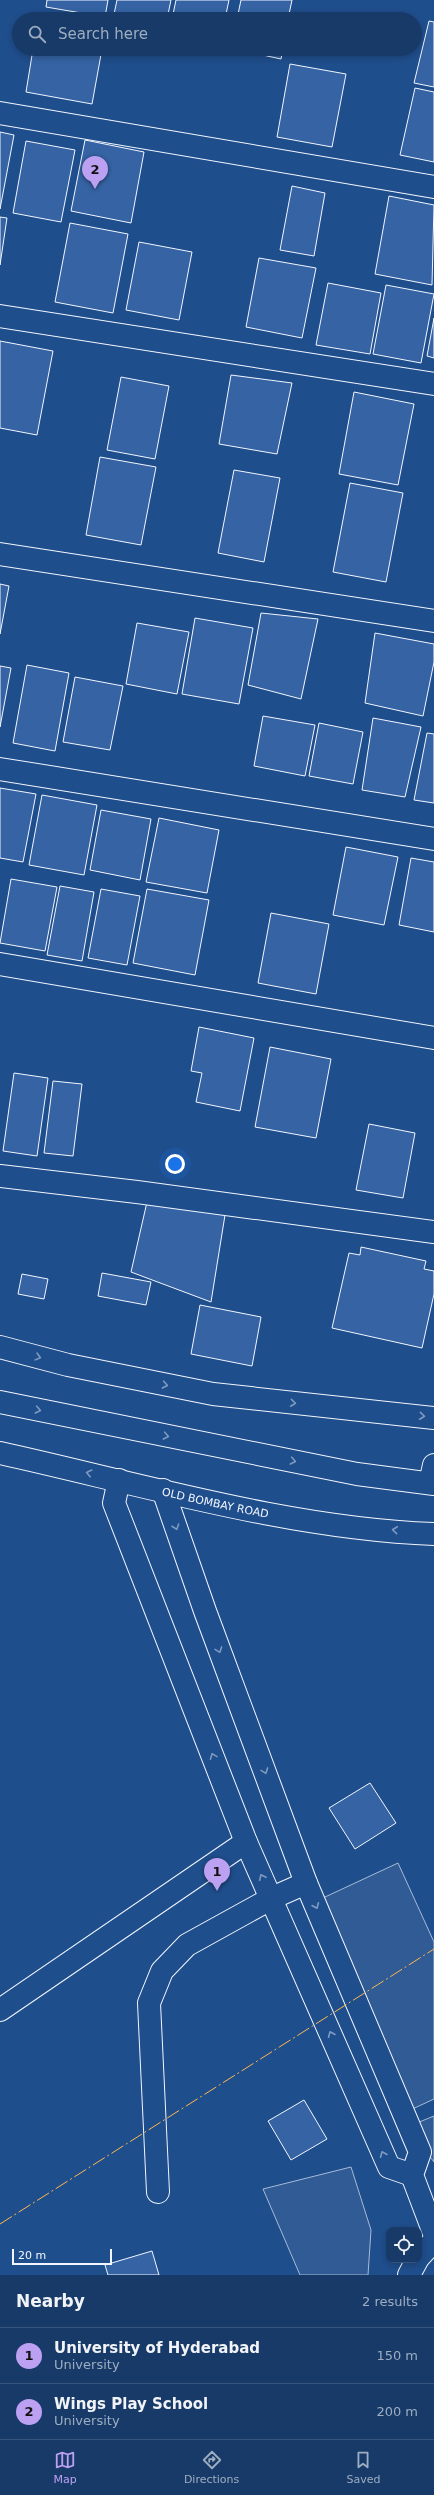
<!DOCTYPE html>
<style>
:root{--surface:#173a69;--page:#244571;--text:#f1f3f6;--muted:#9eadc0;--line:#36547d;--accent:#bca0f2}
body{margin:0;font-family:"DejaVu Sans",sans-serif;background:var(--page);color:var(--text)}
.controls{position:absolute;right:12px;bottom:12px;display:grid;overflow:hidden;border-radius:8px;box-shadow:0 2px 6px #0003}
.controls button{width:36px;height:36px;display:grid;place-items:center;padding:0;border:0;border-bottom:1px solid var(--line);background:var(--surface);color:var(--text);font:20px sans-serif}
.scale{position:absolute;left:12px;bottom:10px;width:100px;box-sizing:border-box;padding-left:4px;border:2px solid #f2f6ff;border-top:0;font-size:11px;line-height:14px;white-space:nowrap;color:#f2f6ff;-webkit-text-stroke:3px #1f4e8c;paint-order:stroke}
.you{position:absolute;left:175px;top:1164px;width:14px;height:14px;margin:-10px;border:3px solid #fff;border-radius:50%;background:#1a73e8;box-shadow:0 0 0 6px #1a73e833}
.badge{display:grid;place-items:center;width:26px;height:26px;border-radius:50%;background:var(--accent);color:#111;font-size:13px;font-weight:700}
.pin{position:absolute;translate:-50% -33px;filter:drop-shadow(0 1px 2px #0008)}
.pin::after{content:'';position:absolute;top:21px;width:14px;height:12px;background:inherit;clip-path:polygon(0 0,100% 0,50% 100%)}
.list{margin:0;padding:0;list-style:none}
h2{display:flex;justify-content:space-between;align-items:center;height:52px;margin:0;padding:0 16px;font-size:17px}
h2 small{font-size:13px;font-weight:400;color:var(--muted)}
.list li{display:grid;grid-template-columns:26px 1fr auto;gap:12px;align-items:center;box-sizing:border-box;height:56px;padding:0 16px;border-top:1px solid var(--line)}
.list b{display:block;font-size:15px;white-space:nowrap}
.list p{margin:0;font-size:13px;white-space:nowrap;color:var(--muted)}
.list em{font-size:13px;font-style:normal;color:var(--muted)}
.icon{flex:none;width:22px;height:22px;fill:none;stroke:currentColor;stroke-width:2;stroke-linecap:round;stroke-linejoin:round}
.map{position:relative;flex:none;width:434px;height:2275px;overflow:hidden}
.search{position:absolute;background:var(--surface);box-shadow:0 2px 6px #0003;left:12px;right:12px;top:12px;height:44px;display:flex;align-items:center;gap:10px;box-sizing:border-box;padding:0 14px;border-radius:22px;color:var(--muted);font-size:15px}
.sheet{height:164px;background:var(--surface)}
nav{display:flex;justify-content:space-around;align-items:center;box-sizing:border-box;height:56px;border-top:1px solid var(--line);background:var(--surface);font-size:11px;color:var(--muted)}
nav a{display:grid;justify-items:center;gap:2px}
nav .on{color:var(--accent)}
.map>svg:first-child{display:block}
.built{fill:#305b95;stroke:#a8bbd7}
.building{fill:#3563a3;stroke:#f2f6ff}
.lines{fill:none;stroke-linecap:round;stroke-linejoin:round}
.street-casing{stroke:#f2f6ff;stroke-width:24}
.secondary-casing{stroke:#f2f6ff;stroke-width:24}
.primary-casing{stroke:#f2f6ff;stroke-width:24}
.street{stroke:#1f4e8c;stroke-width:22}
.secondary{stroke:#1f4e8c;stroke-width:22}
.primary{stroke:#1f4e8c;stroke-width:22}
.power{stroke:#ffb74d;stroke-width:1;stroke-dasharray:14 3 2 3;stroke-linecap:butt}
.oneway{stroke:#7e9ac0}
.labels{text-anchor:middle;stroke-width:3;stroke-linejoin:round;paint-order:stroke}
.street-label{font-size:11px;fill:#f2f6ff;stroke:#1f4e8c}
</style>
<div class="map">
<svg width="434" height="2275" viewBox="0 0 434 2275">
<rect width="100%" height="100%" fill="#1f4e8c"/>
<g class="built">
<polygon points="398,1863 434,1942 434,2099 406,2112 310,1904"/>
<polygon points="434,2116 434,2162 407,2127"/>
<polygon points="351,2167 371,2230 368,2275 300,2275 263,2189"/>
</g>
<g class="building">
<polygon points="47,0 108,0 105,17 46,7"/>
<polygon points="117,0 171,0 167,19 113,19"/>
<polygon points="176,0 229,0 225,19 172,19"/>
<polygon points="241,0 292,0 288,19 237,19"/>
<polygon points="429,21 434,22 434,87 414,83"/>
<polygon points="33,49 102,49 92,104 26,92"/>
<polygon points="235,49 283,49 281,59"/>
<polygon points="290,64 346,74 332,147 277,137"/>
<polygon points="415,88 434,92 434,162 400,155"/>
<polygon points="0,132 14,135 0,209"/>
<polygon points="85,140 144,152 131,223 71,211"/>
<polygon points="26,141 75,150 61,222 13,213"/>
<polygon points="292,186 325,193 314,256 280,250"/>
<polygon points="389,196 434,205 432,285 375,274"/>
<polygon points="0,217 7,218 0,265"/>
<polygon points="70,223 128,234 113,313 55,302"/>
<polygon points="139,242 192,252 179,320 126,310"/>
<polygon points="259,258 316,268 302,338 246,327"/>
<polygon points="328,283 381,293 370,354 316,345"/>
<polygon points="386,285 434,294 421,363 373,354"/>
<polygon points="434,318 434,358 427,356"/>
<polygon points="0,341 53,351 37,435 0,428"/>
<polygon points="231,375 292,383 277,454 219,444"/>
<polygon points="121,377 169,386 155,459 107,450"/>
<polygon points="354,392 414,404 398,485 339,474"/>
<polygon points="100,457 156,467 141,545 86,535"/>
<polygon points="234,470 280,478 264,562 218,553"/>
<polygon points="350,483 403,493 386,582 333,572"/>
<polygon points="0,584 9,586 0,634"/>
<polygon points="261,613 318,619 301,699 248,685"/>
<polygon points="195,618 253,628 239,704 182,694"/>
<polygon points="137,623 189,632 177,694 126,684"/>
<polygon points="375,633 434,644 434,662 423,716 365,703"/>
<polygon points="27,665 69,673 55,751 13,743"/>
<polygon points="0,666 11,668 0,727"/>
<polygon points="75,677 123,686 110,750 63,742"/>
<polygon points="263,716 315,725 305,776 254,766"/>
<polygon points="373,718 421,727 405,797 362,790"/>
<polygon points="319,723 363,732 353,784 309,776"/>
<polygon points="427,733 434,734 434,803 414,800"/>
<polygon points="0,788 36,794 23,862 0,858"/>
<polygon points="42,795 97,805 84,875 29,865"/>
<polygon points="101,810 151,819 140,880 90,870"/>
<polygon points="159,818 219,830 207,893 146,882"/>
<polygon points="346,847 398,857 384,925 333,915"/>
<polygon points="411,858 434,862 434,932 399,925"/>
<polygon points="11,879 57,887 45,951 0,943"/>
<polygon points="60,886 94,892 82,961 47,955"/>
<polygon points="101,889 140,896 127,965 88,958"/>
<polygon points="147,889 209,900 195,975 133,963"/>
<polygon points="271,913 329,924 316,994 258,983"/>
<polygon points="199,1027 254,1038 240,1111 196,1102 202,1073 191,1071"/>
<polygon points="270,1047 331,1059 316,1138 255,1127"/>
<polygon points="14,1073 48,1078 37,1156 3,1151"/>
<polygon points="53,1081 82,1084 73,1156 44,1153"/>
<polygon points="369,1124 415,1133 403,1198 356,1190"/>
<polygon points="147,1202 225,1215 211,1302 131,1272"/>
<polygon points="361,1247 426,1261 424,1269 434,1271 434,1294 422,1348 332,1328 349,1253 360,1255"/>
<polygon points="102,1273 151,1282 146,1305 98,1296"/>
<polygon points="22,1274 48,1279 44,1299 18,1294"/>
<polygon points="200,1305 261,1317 252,1366 191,1354"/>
<polygon points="370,1783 396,1823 355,1849 329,1808"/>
<polygon points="304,2100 327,2139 291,2160 268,2121"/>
<polygon points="152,2251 159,2275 108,2275 105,2265"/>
</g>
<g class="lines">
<defs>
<g id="street">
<polyline points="0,113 434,187"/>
<polyline points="0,316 434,384"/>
<polyline points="0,554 434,621"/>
<polyline points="0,769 434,839"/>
<polyline points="0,964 434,1038"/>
<polyline points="0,1176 137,1192 434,1232"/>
<polyline points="119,1480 114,1503 246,1842 389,2167 412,2175"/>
<polyline points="430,1483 434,1465"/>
<polyline points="163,1490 205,1611 306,1883 420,2152 412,2175 434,2233"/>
<polyline points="0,2010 246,1842"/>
<polyline points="158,2192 149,2003 162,1971 187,1945 272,1898 306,1883"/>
<polyline points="419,2257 434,2241"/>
<polyline points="409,2275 417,2260"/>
</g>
<polyline id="secondary" points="0,1347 68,1365 213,1394 434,1418"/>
<g id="primary">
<polyline points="0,1402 357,1474 434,1484"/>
<path id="s1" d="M0,1453C140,1484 291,1529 434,1534"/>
</g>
</defs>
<use href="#street" class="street-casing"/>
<use href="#secondary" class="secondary-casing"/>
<use href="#primary" class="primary-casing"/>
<use href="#street" class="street"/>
<use href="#secondary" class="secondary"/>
<use href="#primary" class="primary"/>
<polyline class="power" points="0,2224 434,1949"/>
</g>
<defs><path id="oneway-chevron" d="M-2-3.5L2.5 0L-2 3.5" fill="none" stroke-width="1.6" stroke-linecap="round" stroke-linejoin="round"/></defs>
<g class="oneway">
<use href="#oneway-chevron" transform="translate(38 1357) rotate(15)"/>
<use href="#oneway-chevron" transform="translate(165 1385) rotate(11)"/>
<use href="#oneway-chevron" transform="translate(293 1403) rotate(6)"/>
<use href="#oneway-chevron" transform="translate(38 1410) rotate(11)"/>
<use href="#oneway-chevron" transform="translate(422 1416) rotate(6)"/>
<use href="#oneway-chevron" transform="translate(166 1436) rotate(11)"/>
<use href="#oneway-chevron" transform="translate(293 1461) rotate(11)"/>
<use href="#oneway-chevron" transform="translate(89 1473) rotate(-167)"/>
<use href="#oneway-chevron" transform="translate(176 1527) rotate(71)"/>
<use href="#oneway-chevron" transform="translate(395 1530) rotate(-174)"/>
<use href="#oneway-chevron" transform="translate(219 1650) rotate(70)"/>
<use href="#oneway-chevron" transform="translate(213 1756) rotate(-111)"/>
<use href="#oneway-chevron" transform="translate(265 1771) rotate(70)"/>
<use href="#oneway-chevron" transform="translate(262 1877) rotate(-115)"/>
<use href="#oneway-chevron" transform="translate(316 1906) rotate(67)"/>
<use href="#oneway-chevron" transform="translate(331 2034) rotate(-113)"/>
<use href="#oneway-chevron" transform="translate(383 2154) rotate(-113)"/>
</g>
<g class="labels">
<g class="street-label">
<text dy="4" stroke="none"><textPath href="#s1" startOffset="221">OLD BOMBAY ROAD</textPath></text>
</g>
</g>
</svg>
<div class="controls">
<button><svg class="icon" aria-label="locate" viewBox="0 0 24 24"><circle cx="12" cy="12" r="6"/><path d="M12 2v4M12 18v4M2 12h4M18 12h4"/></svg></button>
</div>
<div class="scale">20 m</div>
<div class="you"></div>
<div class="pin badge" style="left:217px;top:1891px">1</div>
<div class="pin badge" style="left:95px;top:189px">2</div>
<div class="search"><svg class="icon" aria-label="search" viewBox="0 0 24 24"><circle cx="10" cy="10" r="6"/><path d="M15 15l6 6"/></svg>Search here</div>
</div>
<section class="sheet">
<h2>Nearby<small>2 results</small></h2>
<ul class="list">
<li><span class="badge">1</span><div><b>University of Hyderabad</b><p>University</p></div><em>150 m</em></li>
<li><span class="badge">2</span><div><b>Wings Play School</b><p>University</p></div><em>200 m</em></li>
</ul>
</section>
<nav>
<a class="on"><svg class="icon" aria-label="map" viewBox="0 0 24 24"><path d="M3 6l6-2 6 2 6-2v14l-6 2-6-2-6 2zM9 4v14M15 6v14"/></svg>Map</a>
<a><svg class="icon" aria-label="directions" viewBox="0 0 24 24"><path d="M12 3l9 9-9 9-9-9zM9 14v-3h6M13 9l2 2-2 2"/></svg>Directions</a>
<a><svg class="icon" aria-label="saved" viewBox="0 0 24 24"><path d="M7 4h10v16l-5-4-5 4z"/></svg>Saved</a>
</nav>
